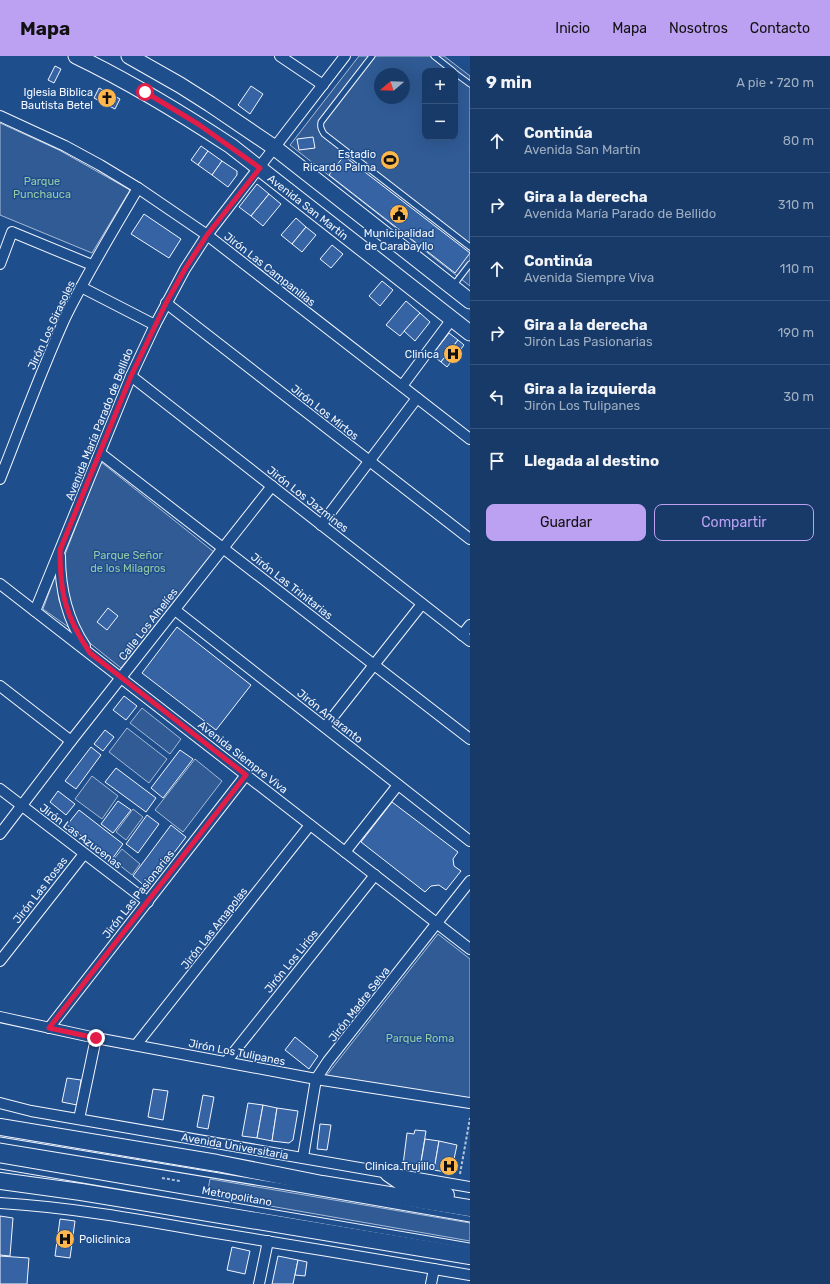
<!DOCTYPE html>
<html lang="es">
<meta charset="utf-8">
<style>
:root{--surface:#173a69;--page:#20416f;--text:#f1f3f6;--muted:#9eadc0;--line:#36547d;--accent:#bca0f2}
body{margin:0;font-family:Rubik,sans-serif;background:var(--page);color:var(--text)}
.controls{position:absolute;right:12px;top:12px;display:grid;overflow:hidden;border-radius:8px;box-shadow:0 4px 16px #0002}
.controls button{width:36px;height:36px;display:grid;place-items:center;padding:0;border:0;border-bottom:1px solid var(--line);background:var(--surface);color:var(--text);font:20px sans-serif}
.compass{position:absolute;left:374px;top:12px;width:36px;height:36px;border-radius:50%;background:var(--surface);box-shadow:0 4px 16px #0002;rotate:251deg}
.stop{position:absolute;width:12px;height:12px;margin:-9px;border:3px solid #e11d48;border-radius:50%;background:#fff}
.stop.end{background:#e11d48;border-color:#fff;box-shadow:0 1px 4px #0008}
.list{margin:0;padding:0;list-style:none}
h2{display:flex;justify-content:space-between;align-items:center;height:52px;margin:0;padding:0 16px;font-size:17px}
h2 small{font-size:13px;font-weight:400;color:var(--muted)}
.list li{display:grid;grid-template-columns:26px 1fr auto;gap:12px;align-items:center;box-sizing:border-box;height:64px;padding:0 16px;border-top:1px solid var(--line)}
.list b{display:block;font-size:15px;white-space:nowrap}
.list p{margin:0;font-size:13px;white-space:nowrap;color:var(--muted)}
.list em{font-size:13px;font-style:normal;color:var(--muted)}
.actions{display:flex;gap:8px;padding:12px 16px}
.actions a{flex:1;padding:9px 0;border:1px solid var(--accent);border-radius:8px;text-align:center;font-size:14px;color:var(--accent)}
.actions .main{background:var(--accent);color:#111}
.icon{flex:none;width:22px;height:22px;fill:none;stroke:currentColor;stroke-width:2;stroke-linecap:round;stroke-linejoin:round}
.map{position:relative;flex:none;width:470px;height:1228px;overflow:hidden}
header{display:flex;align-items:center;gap:24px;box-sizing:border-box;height:56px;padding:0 20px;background:var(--accent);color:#111}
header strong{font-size:19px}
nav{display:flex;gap:22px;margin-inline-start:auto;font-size:14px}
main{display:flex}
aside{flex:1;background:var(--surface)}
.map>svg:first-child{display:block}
.built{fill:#305b95;stroke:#a8bbd7;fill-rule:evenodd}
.building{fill:#3563a3;stroke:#f2f6ff}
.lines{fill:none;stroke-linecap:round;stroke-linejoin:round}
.lane-casing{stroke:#f2f6ff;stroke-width:7}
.street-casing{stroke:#f2f6ff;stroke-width:12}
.secondary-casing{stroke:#f2f6ff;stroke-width:17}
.primary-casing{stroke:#f2f6ff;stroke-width:18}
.path{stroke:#b3c4dc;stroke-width:2;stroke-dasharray:3 2;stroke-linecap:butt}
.lane{stroke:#1f4e8c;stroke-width:5}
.street{stroke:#1f4e8c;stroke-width:10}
.secondary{stroke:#1f4e8c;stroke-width:15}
.primary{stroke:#1f4e8c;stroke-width:16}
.route{stroke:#e11d48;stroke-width:5}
.labels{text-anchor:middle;stroke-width:3;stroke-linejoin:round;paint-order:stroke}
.poi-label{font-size:11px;fill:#f2f6ff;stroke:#1f4e8c;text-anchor:end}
.park-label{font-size:11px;fill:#97c8a6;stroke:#1f4e8c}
.street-label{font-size:11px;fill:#f2f6ff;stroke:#1f4e8c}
</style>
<header>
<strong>Mapa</strong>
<nav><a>Inicio</a><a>Mapa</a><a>Nosotros</a><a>Contacto</a></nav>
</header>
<main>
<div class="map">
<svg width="470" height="1228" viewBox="0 0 470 1228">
<rect width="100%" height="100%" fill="#1f4e8c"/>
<g class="built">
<path d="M359,0H444L470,20V230L290,89ZM425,15H455V81H425ZM380,18H404V42H380Z"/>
<polygon points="0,67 59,94 130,134 92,197 0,159"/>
<polygon points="101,406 214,496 121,612 91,588 83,579 78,572 68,541 64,501"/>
<polygon points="57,515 57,525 59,544 64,558 71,573 43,553"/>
<polygon points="142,652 181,683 170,698 130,667"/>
<polygon points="127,672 167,703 149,727 109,696"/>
<polygon points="195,703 222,725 183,776 155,754"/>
<polygon points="92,720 118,740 102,763 75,743"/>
<polygon points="133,753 143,761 126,784 116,776"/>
<polygon points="122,793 140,808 132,819 113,804"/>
<polygon points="438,878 470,903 470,1042 326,1020"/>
<polygon points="210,1123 470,1167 470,1185 207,1139"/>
</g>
<g class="building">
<polygon points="55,10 61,13 54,27 48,24"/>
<polygon points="251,30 263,38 250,58 238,49"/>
<polygon points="99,32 120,43 115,53 94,42"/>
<polygon points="313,81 315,92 299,94 297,83"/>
<polygon points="201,90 208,95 198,109 191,104"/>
<polygon points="208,95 222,105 212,119 198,109"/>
<polygon points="344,100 470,197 455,217 329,119"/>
<polygon points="222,105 237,115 237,119 228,131 212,119"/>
<polygon points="257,128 269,138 251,160 239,151"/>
<polygon points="269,138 281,148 263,170 251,160"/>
<polygon points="144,158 181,183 169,202 131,178"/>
<polygon points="296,162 306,171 292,188 281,179"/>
<polygon points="306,171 316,179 302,196 292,188"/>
<polygon points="332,189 343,198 331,212 320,203"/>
<polygon points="382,225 393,234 380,250 369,240"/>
<polygon points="406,245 420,257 400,280 386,269"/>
<polygon points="420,257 430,266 415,285 404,275"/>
<polygon points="449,277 458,284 441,306 432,299"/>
<polygon points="458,284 464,289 447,311 441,306"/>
<polygon points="108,552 118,560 107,574 97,566"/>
<polygon points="177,571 251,629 216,674 142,617"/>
<polygon points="124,640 137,650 126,664 113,654"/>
<polygon points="105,674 114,681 103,695 94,688"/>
<polygon points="91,691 101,699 76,733 65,725"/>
<polygon points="180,694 193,703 163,742 151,732"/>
<polygon points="116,712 156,742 146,756 105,726"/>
<polygon points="58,735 75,748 66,759 50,746"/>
<polygon points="118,745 131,754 113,777 101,768"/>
<polygon points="392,746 458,796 453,803 454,810 461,815 446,834 439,829 431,830 425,836 361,786"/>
<polygon points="79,754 123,788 112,803 67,769"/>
<polygon points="147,759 159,768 138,797 126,788"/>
<polygon points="171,769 186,781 147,832 133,820"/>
<polygon points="295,981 318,1000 309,1013 285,994"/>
<polygon points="67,1022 81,1024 77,1049 62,1046"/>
<polygon points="153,1033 168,1035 163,1064 148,1061"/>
<polygon points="203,1039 214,1041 208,1073 197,1071"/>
<polygon points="248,1047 263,1049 257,1082 242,1080"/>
<polygon points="263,1049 277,1052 272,1085 257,1082"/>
<polygon points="277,1052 298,1055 293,1084 289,1087 272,1085"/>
<polygon points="320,1068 331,1069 327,1094 317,1093"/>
<polygon points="415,1074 426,1075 420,1112 403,1109 407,1077 414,1078"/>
<polygon points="425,1083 439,1085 434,1114 420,1112"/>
<polygon points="439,1085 457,1089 451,1117 434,1114"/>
<polygon points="0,1160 13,1162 10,1200 0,1199"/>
<polygon points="60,1163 75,1165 70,1202 55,1200"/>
<polygon points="232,1191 250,1195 245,1218 227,1214"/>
<polygon points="0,1200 29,1202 27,1228 0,1228"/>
<polygon points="278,1200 298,1204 293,1228 272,1228"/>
<polygon points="298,1204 307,1206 305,1220 295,1219"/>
</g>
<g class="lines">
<defs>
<g id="lane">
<path d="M372,0L321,66C320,71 321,73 324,78L470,191"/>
<polyline points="434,0 453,15"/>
<polyline points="455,17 470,28"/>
<polyline points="453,230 470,208"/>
<polyline points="0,1084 292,1132 470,1163"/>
<polyline points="0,1110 470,1190"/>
</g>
<g id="street">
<polyline points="280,0 323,29"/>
<polyline points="0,60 65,90 100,109 138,132 207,179 470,383"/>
<polyline points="0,208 12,176 92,209"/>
<polyline points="81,231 155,269"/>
<polyline points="166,247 470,483"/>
<polyline points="131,320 470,585"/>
<polyline points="402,330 452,263"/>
<polyline points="100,397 470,683"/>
<path d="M0,423C21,370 41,315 65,262C87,217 113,175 138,132"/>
<polyline points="321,469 417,342"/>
<path d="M60,500C60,533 67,563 85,590"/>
<polyline points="0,528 470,893"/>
<polyline points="175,554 470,785"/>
<polyline points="35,555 131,320 155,269 185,213 207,179 345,0"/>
<polyline points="462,579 470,569"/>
<polyline points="0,630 71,685"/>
<polyline points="325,671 422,548"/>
<polyline points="0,733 148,846"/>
<polyline points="0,778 71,685 272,430"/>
<polyline points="345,796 398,729"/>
<polyline points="0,905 84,798"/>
<polyline points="0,961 96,982 316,1023 470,1047"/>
<polyline points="49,972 246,719"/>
<polyline points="136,989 310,769"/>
<polyline points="226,1006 375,819"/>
<polyline points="0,1047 31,1055 470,1131"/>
<polyline points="79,1063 96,982"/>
<polyline points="303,1101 316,1023 328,1005 470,825"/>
<path d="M0,1147C68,1151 136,1163 204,1175C293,1189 381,1204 470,1219"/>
<polyline points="259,1228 268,1185"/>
<polyline points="431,1228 434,1213"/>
</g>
<g id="secondary">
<path d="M76,0C130,26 181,57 231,90L470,277"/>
<polyline points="129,0 180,29 210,48 275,92 470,245"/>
</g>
<g id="primary">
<polyline points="0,1071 217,1107 322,1128 470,1152"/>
<polyline points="388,1117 401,1126 446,1139"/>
<polyline points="0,1125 81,1136 470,1200"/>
</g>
</defs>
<use href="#lane" class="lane-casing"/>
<use href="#street" class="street-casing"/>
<use href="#secondary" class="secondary-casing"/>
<use href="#primary" class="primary-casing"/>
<g class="path">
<polyline points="460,1118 470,1062"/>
<polyline points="162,1122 180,1125"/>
</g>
<use href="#lane" class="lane"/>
<use href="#street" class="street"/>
<use href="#secondary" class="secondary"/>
<use href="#primary" class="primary"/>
</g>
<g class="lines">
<path class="route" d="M96,982L49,972L246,719L90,597C65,560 60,537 60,494L131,320L166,247L185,213L207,179L260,112L198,68L145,36"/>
</g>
<defs>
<symbol id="church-disc" viewBox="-11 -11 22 22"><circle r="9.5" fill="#ffb74d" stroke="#1f4e8c"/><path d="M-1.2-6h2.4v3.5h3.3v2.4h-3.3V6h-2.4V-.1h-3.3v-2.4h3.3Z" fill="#111"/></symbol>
<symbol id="stadium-disc" viewBox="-11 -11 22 22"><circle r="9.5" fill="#ffb74d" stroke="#1f4e8c"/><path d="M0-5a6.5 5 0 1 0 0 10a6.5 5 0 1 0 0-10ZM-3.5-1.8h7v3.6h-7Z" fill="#111"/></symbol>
<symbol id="civic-disc" viewBox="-11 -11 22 22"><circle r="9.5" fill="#ffb74d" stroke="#1f4e8c"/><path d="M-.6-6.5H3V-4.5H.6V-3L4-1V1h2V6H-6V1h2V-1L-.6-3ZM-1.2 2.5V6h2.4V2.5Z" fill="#111"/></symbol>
<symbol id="hospital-disc" viewBox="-11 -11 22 22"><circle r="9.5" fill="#ffb74d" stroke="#1f4e8c"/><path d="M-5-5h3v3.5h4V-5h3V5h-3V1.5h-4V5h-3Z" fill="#111"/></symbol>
</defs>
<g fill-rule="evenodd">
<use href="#church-disc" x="96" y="31" width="22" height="22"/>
<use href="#stadium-disc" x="379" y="93" width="22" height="22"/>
<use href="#civic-disc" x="388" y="147" width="22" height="22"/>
<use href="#hospital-disc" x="442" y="287" width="22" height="22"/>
<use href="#hospital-disc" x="438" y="1099" width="22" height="22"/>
<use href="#hospital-disc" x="54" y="1172" width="22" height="22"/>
</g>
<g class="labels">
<g class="poi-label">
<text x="93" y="40">Iglesia Biblica<tspan x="93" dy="13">Bautista Betel</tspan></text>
<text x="376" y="102">Estadio<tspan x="376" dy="13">Ricardo Palma</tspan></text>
<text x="399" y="181" text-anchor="middle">Municipalidad<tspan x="399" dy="13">de Carabayllo</tspan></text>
<text x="439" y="302">Clinica</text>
<text x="435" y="1114">Clinica Trujillo</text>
<text x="79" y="1187" text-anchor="start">Policlinica</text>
</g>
<g class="park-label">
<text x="42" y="129">Parque<tspan x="42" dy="13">Punchauca</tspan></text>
<text x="128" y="503">Parque Señor<tspan x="128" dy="13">de los Milagros</tspan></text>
<text x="420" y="986">Parque Roma</text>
</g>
<g class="street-label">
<text transform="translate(308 151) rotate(38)" y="4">Avenida San Martín</text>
<text transform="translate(270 213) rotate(38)" y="4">Jirón Las Campanillas</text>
<text transform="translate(51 269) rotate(-65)" y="4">Jirón Los Girasoles</text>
<text transform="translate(325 356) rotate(38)" y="4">Jirón Los Mirtos</text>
<text transform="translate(99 368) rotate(-68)" y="4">Avenida María Parado de Bellido</text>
<text transform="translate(308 443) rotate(38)" y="4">Jirón Los Jazmines</text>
<text transform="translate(292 530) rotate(38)" y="4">Jirón Las Trinitarias</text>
<text transform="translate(148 568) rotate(-52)" y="4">Calle Los Alhelíes</text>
<text transform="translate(330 660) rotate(38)" y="4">Jirón Amaranto</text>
<text transform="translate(243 701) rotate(38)" y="4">Avenida Siempre Viva</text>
<text transform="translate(81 780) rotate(37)" y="4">Jirón Las Azucenas</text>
<text transform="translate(40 834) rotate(-52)" y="4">Jirón Las Rosas</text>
<text transform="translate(138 838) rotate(-52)" y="4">Jirón Las Pasionarias</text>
<text transform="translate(214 872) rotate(-52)" y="4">Jirón Las Amapolas</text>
<text transform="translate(291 905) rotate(-51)" y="4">Jirón Los Lirios</text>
<text transform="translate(359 948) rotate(-52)" y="4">Jirón Madre Selva</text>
<text transform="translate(237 996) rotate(11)" y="4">Jirón Los Tulipanes</text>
<text transform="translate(235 1090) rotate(10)" y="4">Avenida Universitaria</text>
<text transform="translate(237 1140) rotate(10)" y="4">Metropolitano</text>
</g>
</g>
</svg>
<div class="controls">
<button>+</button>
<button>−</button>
</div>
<svg class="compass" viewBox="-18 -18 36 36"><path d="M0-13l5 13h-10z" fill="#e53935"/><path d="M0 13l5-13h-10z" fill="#9eadc0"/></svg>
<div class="stop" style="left:145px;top:36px"></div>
<div class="stop end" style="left:96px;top:982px"></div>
</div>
<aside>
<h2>9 min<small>A pie · 720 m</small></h2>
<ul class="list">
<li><svg class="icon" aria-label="ahead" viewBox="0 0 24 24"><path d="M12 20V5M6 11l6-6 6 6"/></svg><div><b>Continúa</b><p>Avenida San Martín</p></div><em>80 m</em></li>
<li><svg class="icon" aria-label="right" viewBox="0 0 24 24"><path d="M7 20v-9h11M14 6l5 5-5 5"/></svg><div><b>Gira a la derecha</b><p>Avenida María Parado de Bellido</p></div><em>310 m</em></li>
<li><svg class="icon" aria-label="ahead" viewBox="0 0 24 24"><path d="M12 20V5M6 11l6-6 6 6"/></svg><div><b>Continúa</b><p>Avenida Siempre Viva</p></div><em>110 m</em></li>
<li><svg class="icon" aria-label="right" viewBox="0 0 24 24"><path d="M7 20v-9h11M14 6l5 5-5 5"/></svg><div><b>Gira a la derecha</b><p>Jirón Las Pasionarias</p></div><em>190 m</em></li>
<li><svg class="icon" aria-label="left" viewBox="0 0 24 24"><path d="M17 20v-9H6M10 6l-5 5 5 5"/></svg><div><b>Gira a la izquierda</b><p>Jirón Los Tulipanes</p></div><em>30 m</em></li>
<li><svg class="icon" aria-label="arrive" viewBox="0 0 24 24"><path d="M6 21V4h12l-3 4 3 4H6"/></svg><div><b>Llegada al destino</b></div></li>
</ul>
<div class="actions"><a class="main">Guardar</a><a>Compartir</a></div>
</aside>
</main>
